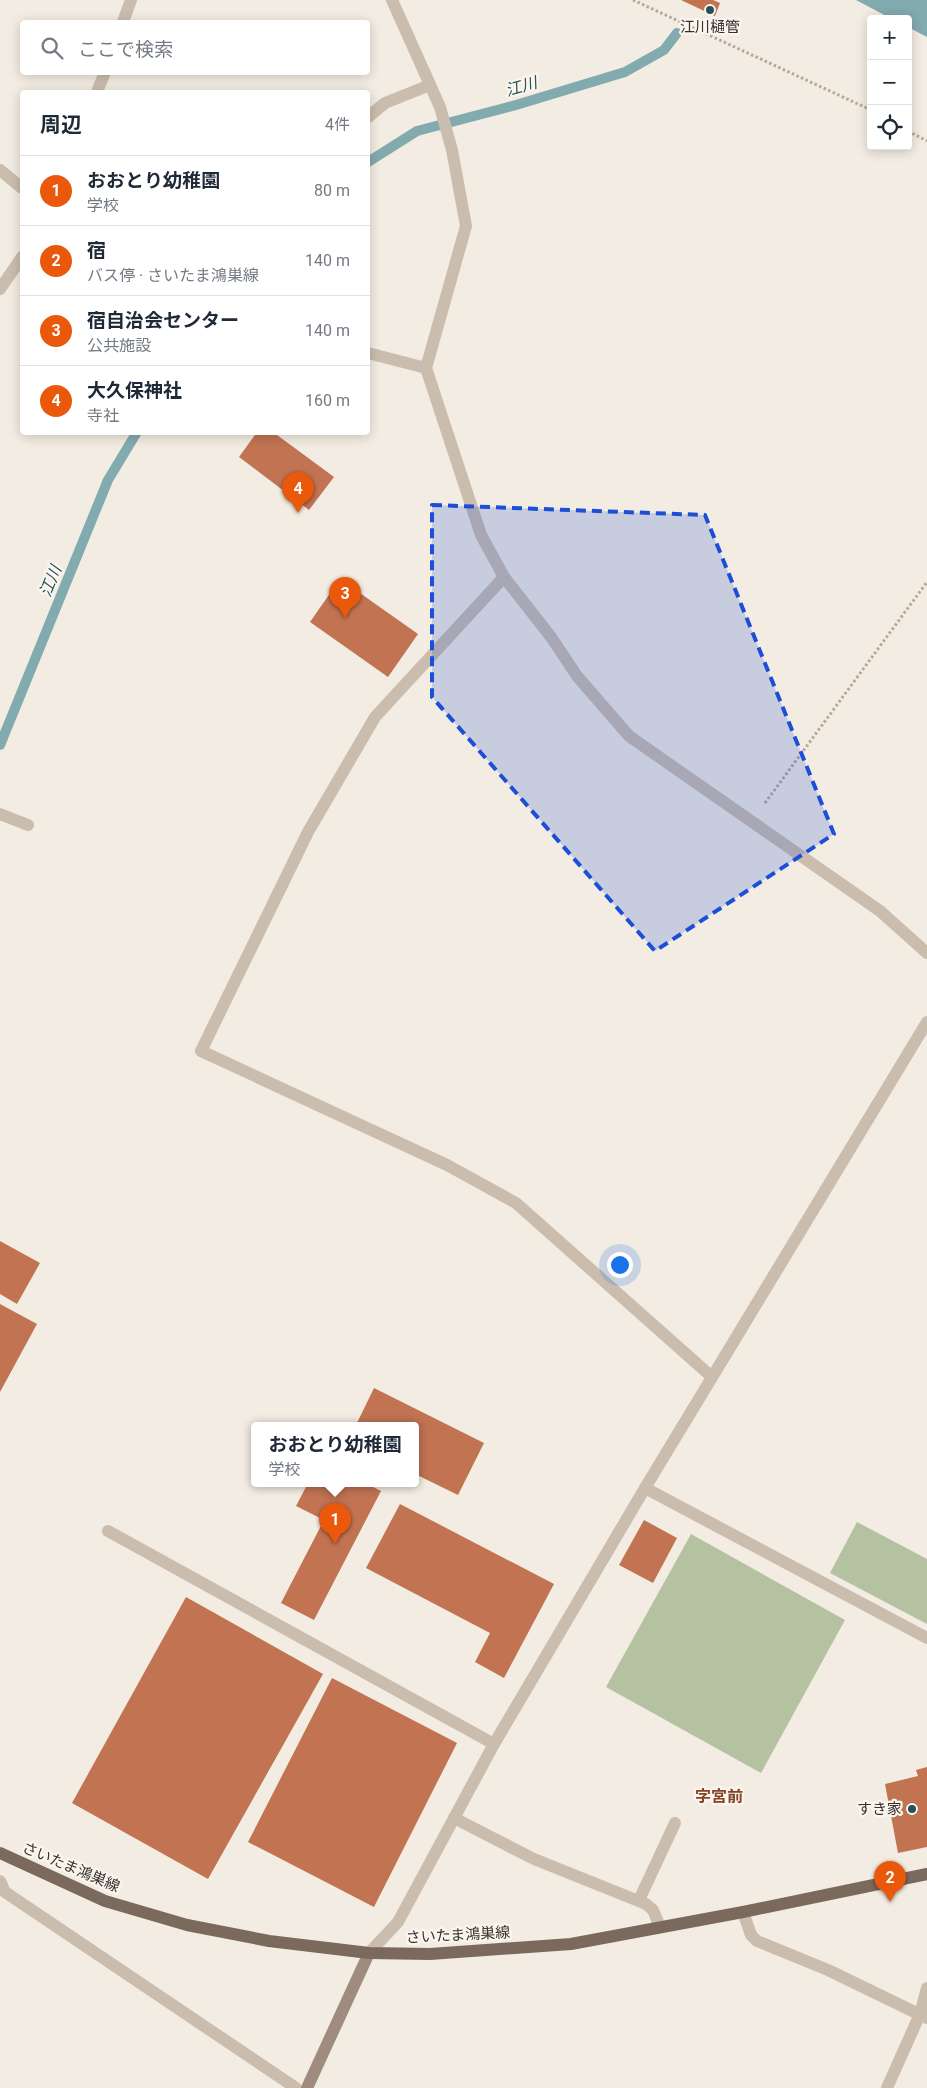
<!DOCTYPE html>
<html lang="ja">
<meta charset="utf-8">
<style>
:root{--surface:#fff;--page:#f2f2f3;--text:#1f2937;--muted:#747a83;--line:#e0e1e3;--accent:#ea580c}
body{margin:0;font-family:Roboto,"Noto Sans JP",sans-serif;background:var(--page);color:var(--text)}
.controls{position:absolute;right:15px;top:15px;display:grid;overflow:hidden;border-radius:5px;box-shadow:0 2px 12px #0003}
.controls button{width:45px;height:45px;display:grid;place-items:center;padding:0;border:0;border-bottom:1px solid var(--line);background:var(--surface);color:var(--text);font:25px sans-serif}
.you{position:absolute;left:619px;top:1264px;width:18px;height:18px;margin:-12px;border:4px solid #fff;border-radius:50%;background:#1a73e8;box-shadow:0 0 0 8px #1a73e833}
.badge{display:grid;place-items:center;width:32px;height:32px;border-radius:50%;background:var(--accent);color:#fff;font-size:16px;font-weight:700}
.pin{position:absolute;translate:-50% -41px;filter:drop-shadow(0 1px 2px #0008)}
.pin::after{content:'';position:absolute;top:26px;width:18px;height:15px;background:inherit;clip-path:polygon(0 0,100% 0,50% 100%)}
.popup{position:absolute;left:251px;top:1422px;width:168px;height:65px;box-sizing:border-box;display:grid;place-content:center;border-radius:5px;background:var(--surface);filter:drop-shadow(0 1px 4px #0005);font-size:16px;white-space:nowrap;color:var(--muted)}
.popup b{font-size:19px;color:var(--text)}
.popup::after{content:'';position:absolute;left:50%;top:100%;margin-left:-10px;border:10px solid transparent;border-top-color:var(--surface)}
.list{margin:0;padding:0;list-style:none}
h2{display:flex;justify-content:space-between;align-items:center;height:65px;margin:0;padding:0 20px;font-size:21px}
h2 small{font-size:16px;font-weight:400;color:var(--muted)}
.list li{display:grid;grid-template-columns:32px 1fr auto;gap:15px;align-items:center;box-sizing:border-box;height:70px;padding:0 20px;border-top:1px solid var(--line)}
.list b{display:block;font-size:19px;white-space:nowrap}
.list p{margin:0;font-size:16px;white-space:nowrap;color:var(--muted)}
.list em{font-size:16px;font-style:normal;color:var(--muted)}
.icon{flex:none;width:28px;height:28px;fill:none;stroke:currentColor;stroke-width:2;stroke-linecap:round;stroke-linejoin:round}
.map{position:relative;flex:none;width:927px;height:2088px;overflow:hidden}
.search{position:absolute;background:var(--surface);box-shadow:0 2px 12px #0003;left:20px;top:20px;width:350px;height:55px;display:flex;align-items:center;gap:12px;box-sizing:border-box;padding:0 18px;border-radius:5px;color:var(--muted);font-size:19px}
.panel{position:absolute;background:var(--surface);box-shadow:0 2px 12px #0003;left:20px;top:90px;width:350px;height:345px;border-radius:5px}
.map>svg:first-child{display:block}
.green{fill:#b5c2a2}
.water{fill:#82abaf}
.lines{fill:none;stroke-linecap:round;stroke-linejoin:round}
.stream{stroke:#82abaf;stroke-width:10}
.building{fill:#c17352}
.path{stroke:#b7a798;stroke-width:3;stroke-dasharray:2.5 2.5;stroke-linecap:butt}
.lane{stroke:#cbbdae;stroke-width:12}
.street{stroke:#cbbdae;stroke-width:12}
.secondary{stroke:#9f8c7f;stroke-width:12}
.primary{stroke:#7b695e;stroke-width:12}
.marked{fill:#1d4ed8;fill-opacity:0.2;stroke:#1d4ed8;stroke-width:4;stroke-dasharray:10 6;stroke-linejoin:round}
.poi-dot{fill:#22535a;stroke:#faf6ef;stroke-width:2}
.labels{text-anchor:middle;stroke-width:4.5;stroke-linejoin:round;paint-order:stroke}
.poi-label{font-size:15px;fill:#3a312c;stroke:#faf6ef}
.street-label{font-size:15px;fill:#3a312c;stroke:#faf6ef}
.water-label{font-size:16px;font-style:italic;fill:#22535a;stroke:#faf6ef}
.neighbourhood-label{font-size:16px;font-weight:bold;fill:#864428;stroke:#faf6ef}
</style>
<div class="map">
<svg width="927" height="2088" viewBox="0 0 927 2088">
<rect width="100%" height="100%" fill="#f3ece2"/>
<g class="green">
<polygon points="857,1522 927,1559 927,1624 830,1573"/>
<polygon points="691,1534 845,1620 761,1773 606,1687"/>
</g>
<polygon class="water" points="856,0 927,0 927,37 908,27 908,19 892,19"/>
<g class="lines">
<g class="stream">
<polyline points="368,162 417,131 516,105 625,72 664,50 677,33"/>
<polyline points="0,745 108,480 137,432"/>
</g>
</g>
<g class="building">
<polygon points="681,0 713,0 720,3 715,16"/>
<polygon points="257,432 273,432 334,477 309,510 239,457"/>
<polygon points="340,579 418,634 388,677 310,622"/>
<polygon points="0,1241 40,1263 17,1304 0,1294"/>
<polygon points="0,1304 37,1324 0,1392"/>
<polygon points="374,1388 484,1443 458,1495 415,1474 415,1425 356,1425"/>
<polygon points="308,1483 365,1483 381,1491 314,1620 281,1603 324,1520 296,1506"/>
<polygon points="400,1504 554,1584 504,1678 475,1662 490,1633 366,1568"/>
<polygon points="644,1520 677,1538 653,1583 619,1565"/>
<polygon points="186,1597 323,1674 208,1879 72,1803"/>
<polygon points="332,1678 457,1743 374,1907 248,1842"/>
<polygon points="927,1767 927,1847 898,1853 885,1784 918,1776 916,1770"/>
</g>
<g class="lines">
<g class="path">
<polyline points="633,0 871,110"/>
<polyline points="908,131 927,141"/>
<polyline points="765,803 927,582"/>
</g>
<g class="lane">
<polyline points="454,1818 534,1859 646,1904 653,1910 660,1927"/>
<polyline points="0,1881 5,1892 296,2088"/>
<polyline points="639,1900 675,1823"/>
</g>
<g class="street">
<polyline points="392,0 440,107 452,150 466,226 426,368"/>
<polyline points="123,22 131,0"/>
<polyline points="97,92 105,72"/>
<polyline points="368,117 385,103 430,85"/>
<polyline points="0,170 22,188"/>
<polyline points="0,289 22,257"/>
<polyline points="368,353 426,368 481,535 504,577 551,637 577,676 629,736 880,911 927,953"/>
<polyline points="504,577 375,717 308,832 201,1051 447,1165 516,1203 712,1377"/>
<polyline points="0,814 28,825"/>
<polyline points="645,1488 927,1638"/>
<polyline points="108,1531 494,1744"/>
<polyline points="743,1912 751,1935 757,1941 828,1970 927,2018"/>
<polyline points="369,1953 398,1922 494,1744 645,1488 927,1022"/>
<polyline points="887,2088 920,2014 927,1988"/>
</g>
<polyline class="secondary" points="307,2088 369,1953"/>
<polyline class="primary" points="0,1853 105,1901 187,1925 269,1941 369,1953 430,1954 571,1944 743,1912 927,1874"/>
</g>
<path class="marked" d="M432,505L705,515L834,834L655,951L432,697Z"/>
<g class="poi-dot">
<circle cx="710" cy="10" r="5"/>
<circle cx="912" cy="1809" r="5"/>
</g>
<g class="labels">
<g class="poi-label">
<text x="710" y="32">江川樋管</text>
<text x="902" y="1814" text-anchor="end">すき家</text>
</g>
<g class="street-label">
<text transform="translate(71 1867) rotate(23)" y="5">さいたま鴻巣線</text>
<text transform="translate(458 1935) rotate(-3)" y="5">さいたま鴻巣線</text>
</g>
<g class="water-label">
<text transform="translate(521 86) rotate(-16)" y="6">江川</text>
<text transform="translate(50 581) rotate(-68)" y="6">江川</text>
</g>
<g class="neighbourhood-label">
<text x="719" y="1802">字宮前</text>
</g>
</g>
</svg>
<div class="controls">
<button>+</button>
<button>−</button>
<button><svg class="icon" aria-label="locate" viewBox="0 0 24 24"><circle cx="12" cy="12" r="6"/><path d="M12 2v4M12 18v4M2 12h4M18 12h4"/></svg></button>
</div>
<div class="you"></div>
<div class="pin badge" style="left:335px;top:1544px">1</div>
<div class="popup"><b>おおとり幼稚園</b>学校</div>
<div class="pin badge" style="left:890px;top:1902px">2</div>
<div class="pin badge" style="left:345px;top:618px">3</div>
<div class="pin badge" style="left:298px;top:513px">4</div>
<div class="search"><svg class="icon" aria-label="search" viewBox="0 0 24 24"><circle cx="10" cy="10" r="6"/><path d="M15 15l6 6"/></svg>ここで検索</div>
<section class="panel">
<h2>周辺<small>4件</small></h2>
<ul class="list">
<li><span class="badge">1</span><div><b>おおとり幼稚園</b><p>学校</p></div><em>80 m</em></li>
<li><span class="badge">2</span><div><b>宿</b><p>バス停 · さいたま鴻巣線</p></div><em>140 m</em></li>
<li><span class="badge">3</span><div><b>宿自治会センター</b><p>公共施設</p></div><em>140 m</em></li>
<li><span class="badge">4</span><div><b>大久保神社</b><p>寺社</p></div><em>160 m</em></li>
</ul>
</section>
</div>
